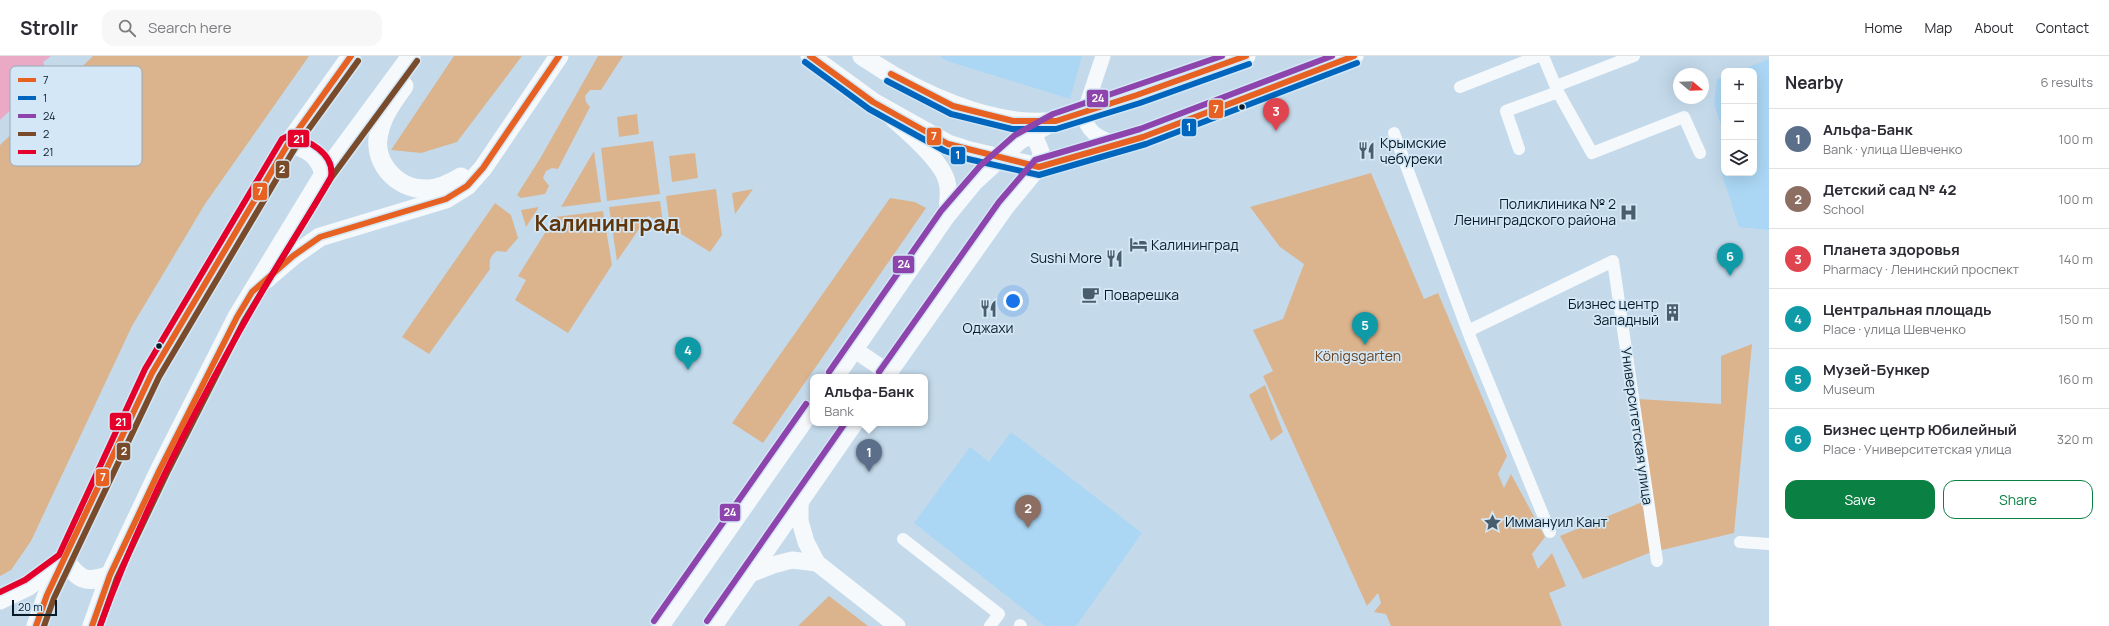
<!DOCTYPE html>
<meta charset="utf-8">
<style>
:root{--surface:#fff;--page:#f7f7f7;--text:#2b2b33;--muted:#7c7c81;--line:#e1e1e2;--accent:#0b8043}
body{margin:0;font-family:Manrope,sans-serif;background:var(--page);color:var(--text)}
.controls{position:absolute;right:12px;top:12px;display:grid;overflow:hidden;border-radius:8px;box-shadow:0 4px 16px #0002}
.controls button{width:36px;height:36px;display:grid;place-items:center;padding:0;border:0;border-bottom:1px solid var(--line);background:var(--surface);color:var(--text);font:20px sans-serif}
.compass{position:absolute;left:1673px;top:12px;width:36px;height:36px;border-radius:50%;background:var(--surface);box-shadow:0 4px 16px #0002;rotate:109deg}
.scale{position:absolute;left:12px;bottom:10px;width:45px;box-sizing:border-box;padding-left:4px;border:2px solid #071c29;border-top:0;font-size:11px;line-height:14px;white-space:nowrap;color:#071c29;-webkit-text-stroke:3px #d3e7f6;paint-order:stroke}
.you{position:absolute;left:1013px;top:245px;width:14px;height:14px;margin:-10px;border:3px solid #fff;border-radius:50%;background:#1a73e8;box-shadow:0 0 0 6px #1a73e833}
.badge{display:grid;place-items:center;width:26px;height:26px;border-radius:50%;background:var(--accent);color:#fff;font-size:13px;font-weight:700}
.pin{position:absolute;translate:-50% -33px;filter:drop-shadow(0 1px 2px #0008)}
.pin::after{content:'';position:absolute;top:21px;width:14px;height:12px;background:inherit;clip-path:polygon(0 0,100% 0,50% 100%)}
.popup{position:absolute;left:810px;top:318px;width:118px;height:52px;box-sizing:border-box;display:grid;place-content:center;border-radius:8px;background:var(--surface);filter:drop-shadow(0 1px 3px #0005);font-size:13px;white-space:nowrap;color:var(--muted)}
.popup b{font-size:15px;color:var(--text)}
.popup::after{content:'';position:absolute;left:50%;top:100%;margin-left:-8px;border:8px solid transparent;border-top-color:var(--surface)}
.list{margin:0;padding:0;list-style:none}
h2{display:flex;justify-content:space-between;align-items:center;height:52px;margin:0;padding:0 16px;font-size:17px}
h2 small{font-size:13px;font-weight:400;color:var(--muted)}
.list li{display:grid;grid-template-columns:26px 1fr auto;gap:12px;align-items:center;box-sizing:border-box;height:60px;padding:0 16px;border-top:1px solid var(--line)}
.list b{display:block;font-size:15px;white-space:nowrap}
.list p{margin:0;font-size:13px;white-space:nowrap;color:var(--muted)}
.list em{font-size:13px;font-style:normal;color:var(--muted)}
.actions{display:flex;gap:8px;padding:12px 16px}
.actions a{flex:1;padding:9px 0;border:1px solid var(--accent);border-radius:12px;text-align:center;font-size:14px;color:var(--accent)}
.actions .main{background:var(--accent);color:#fff}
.icon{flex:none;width:22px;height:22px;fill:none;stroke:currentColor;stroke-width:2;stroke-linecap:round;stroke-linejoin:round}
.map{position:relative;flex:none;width:1769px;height:570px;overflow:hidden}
header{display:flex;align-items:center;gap:24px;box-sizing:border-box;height:56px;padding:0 20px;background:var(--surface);border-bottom:1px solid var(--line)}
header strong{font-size:19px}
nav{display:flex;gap:22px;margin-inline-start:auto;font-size:14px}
.search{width:280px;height:36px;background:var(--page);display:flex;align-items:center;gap:10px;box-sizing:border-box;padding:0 14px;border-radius:12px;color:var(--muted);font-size:15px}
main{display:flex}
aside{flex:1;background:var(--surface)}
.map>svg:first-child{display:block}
.built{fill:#abd6f4}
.green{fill:#dbb48d}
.water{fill:#eaaac5}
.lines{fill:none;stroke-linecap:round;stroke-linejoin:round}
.minor{stroke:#f6f9fc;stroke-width:12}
.tertiary{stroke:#f6f9fc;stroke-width:15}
.secondary{stroke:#f6f9fc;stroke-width:17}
.primary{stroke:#f6f9fc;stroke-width:19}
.bus-1-casing{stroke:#d3e7f6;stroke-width:9}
.bus-2-casing{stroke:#d3e7f6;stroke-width:9}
.bus-3-casing{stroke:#d3e7f6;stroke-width:9}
.bus-4-casing{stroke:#d3e7f6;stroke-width:9}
.bus-5-casing{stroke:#d3e7f6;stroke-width:9}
.bus-1{stroke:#e66122;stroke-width:6}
.bus-2{stroke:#0065bd;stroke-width:6}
.bus-3{stroke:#8e44ad;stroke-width:6}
.bus-4{stroke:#7a4b2a;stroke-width:6}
.bus-5{stroke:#e4002b;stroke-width:6}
.bus-dot{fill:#071c29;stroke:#d3e7f6;stroke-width:1.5}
.labels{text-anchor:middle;stroke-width:3.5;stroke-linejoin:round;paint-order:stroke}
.poi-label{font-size:14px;fill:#071c29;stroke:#d3e7f6;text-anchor:start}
.park-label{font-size:14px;fill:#6c431f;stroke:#d3e7f6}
.street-label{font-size:14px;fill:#071c29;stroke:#d3e7f6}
.town-label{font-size:22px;font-weight:bold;fill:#5f350a;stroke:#d3e7f6}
.key{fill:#d3e7f6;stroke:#96aab8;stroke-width:1}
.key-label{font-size:11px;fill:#071c29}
.line-badge{stroke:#d3e7f6;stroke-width:1.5}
.badge-label{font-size:11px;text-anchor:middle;font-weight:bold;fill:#fff}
</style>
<header>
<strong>Strollr</strong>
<div class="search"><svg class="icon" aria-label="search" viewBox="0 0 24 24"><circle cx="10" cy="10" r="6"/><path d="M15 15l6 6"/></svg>Search here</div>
<nav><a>Home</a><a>Map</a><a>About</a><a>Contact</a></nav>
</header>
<main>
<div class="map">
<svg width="1769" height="570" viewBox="0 0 1769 570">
<rect width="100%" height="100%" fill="#c4daeb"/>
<g class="built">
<polygon points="940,0 1082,0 1070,43 947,5"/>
<polygon points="1769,3 1769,174 1739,171 1720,112 1724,110 1724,117 1754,117 1754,15 1738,15"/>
<polygon points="1724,20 1724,78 1714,48 1717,23"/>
<polygon points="1011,376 1142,477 1076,570 1045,570 914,467 970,391 989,406"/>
</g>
<g class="green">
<polygon points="93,0 309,0 205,148 132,270 31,485 11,514 0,520 0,89"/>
<polygon points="454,0 522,0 457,86 421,97 391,94"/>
<polygon points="598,0 623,0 601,34 590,34 585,40 586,46 590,51 558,113 552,112 546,115 543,122 549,130 545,138 521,142 517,139 541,101"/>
<polygon points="637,58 639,78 619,81 617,61"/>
<polygon points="653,85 660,138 607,145 601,92"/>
<polygon points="594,95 601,146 561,151"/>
<polygon points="695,97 698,122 672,126 669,100"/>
<polygon points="1371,117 1424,243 1438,237 1507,400 1498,418 1504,432 1511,418 1545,481 1532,498 1538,513 1552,497 1566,530 1549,537 1562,570 1391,570 1386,558 1374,556 1381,547 1378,537 1367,550 1263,320 1273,315 1253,274 1283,263 1304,208 1280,191 1250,151"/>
<polygon points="716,133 722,179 710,196 670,171 666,140"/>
<polygon points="753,133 735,158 732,137"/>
<polygon points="890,142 915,146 926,152 763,387 732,367"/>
<polygon points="660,145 663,167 648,160 617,205 609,151"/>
<path d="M495,147L511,159L518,182L506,196L497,195C490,200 489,204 490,213L429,298L402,281Z"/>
<polygon points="539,151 526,171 521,154"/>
<polygon points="603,155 612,209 568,277 515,244 526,224 518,220 555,161"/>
<polygon points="1752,288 1734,477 1649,497 1583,523 1560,480 1652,442 1638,343 1721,348 1721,300"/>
<polygon points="1265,329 1283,376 1271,385 1249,339"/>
<polygon points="829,540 868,570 798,570"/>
</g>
<polygon class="water" points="0,0 51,0 43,6 46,13 40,17 42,22 36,27 37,29 0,64"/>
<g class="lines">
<g class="minor">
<polyline points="1543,0 1558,36 1592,97 1684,61 1700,97"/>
<polyline points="1556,30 1634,0"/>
<polyline points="1460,31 1539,0"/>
<polyline points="1394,77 1470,281 1550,476"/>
<polyline points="1519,93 1506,55 1558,36"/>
<polyline points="1468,275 1613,205 1657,505"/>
<polyline points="903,483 999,558 990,570"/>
<polyline points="1740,486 1769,488"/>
<polyline points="1020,569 1021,570"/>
</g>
<path class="tertiary" d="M1103,0L1084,57C1086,78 1103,85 1122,88"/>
<g class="secondary">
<path d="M893,63C908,76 943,106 947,126C950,136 947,149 947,160"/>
<polyline points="855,294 889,317"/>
<polyline points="836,321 947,160 974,127 1020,85 1056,65"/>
<polyline points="886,321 1006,151 1039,111 1041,96 1037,86 1023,72"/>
<polyline points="800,447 800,465 806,486 817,507 897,570"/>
<polyline points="750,518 773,509 792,504 817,507"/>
<polyline points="0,545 29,531 65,504"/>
<polyline points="661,570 813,353"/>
<polyline points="714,570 855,367"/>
</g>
<g class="primary">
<polyline points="810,0 873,46 948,88 970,95 1039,111 1143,81 1354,0"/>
<path d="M862,0C913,35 993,74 1056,65C1075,62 1094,54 1111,48C1157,33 1201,16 1246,0"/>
<path d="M404,30C395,43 384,57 380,73C370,104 395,133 426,133C438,134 451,127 461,121"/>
<path d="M288,88C307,91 319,99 324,118"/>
<polyline points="265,224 293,200 320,181 446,143 467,130 483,112 559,0"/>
<path d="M65,504C79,524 86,528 110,519"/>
<polyline points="36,570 47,539 152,317 288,88 351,0"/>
<polyline points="92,570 110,519 160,413 237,261 324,118 411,0"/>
</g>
<defs>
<g id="bus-1">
<polyline points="810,0 873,46 948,88 1039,111 1143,81 1354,0"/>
<polyline points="891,18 953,50 1013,65 1056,65 1137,39 1246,0"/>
<polyline points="36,570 47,539 152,317 288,88 351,0"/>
<polyline points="92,570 110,519 160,413 237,261 252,236 293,200 320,181 446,143 467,130 483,112 559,0"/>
</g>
<g id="bus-2">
<polyline points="805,6 869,53 945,95 968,103 1039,119 1146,88 1357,7"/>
<polyline points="887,25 951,58 1012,73 1056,73 1140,47 1249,8"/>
</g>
<g id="bus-3">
<polyline points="829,316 941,155 980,110 1015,79 1053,58 1222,0"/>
<polyline points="879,316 999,146 1035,104 1140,73 1332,0"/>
<polyline points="654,565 806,348"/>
<polyline points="707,565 845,367"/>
</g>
<g id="bus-4">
<polyline points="44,570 54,542 159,321 295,92 358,5"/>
<polyline points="100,570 117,522 167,417 244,265 331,122 417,5"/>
</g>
<path id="bus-5" d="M0,536L25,524L59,499L145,313L282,83L288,80C307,83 335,97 331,121C312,155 290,188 270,222C206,331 143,451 100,570"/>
</defs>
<use href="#bus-1" class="bus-1-casing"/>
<use href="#bus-2" class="bus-2-casing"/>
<use href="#bus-3" class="bus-3-casing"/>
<use href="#bus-4" class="bus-4-casing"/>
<use href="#bus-5" class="bus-5-casing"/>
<use href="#bus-1" class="bus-1"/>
<use href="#bus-2" class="bus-2"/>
<use href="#bus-3" class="bus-3"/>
<use href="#bus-4" class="bus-4"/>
<use href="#bus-5" class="bus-5"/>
</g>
<defs>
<symbol id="restaurant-bare" viewBox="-9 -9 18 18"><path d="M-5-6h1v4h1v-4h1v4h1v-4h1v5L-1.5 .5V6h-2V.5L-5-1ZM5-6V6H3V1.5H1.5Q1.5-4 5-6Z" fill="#495e6d" stroke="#d3e7f6" stroke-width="2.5" paint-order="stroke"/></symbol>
<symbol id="hospital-bare" viewBox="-9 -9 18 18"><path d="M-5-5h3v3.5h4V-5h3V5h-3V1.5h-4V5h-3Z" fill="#495e6d" stroke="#d3e7f6" stroke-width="2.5" paint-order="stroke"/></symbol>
<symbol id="hotel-bare" viewBox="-9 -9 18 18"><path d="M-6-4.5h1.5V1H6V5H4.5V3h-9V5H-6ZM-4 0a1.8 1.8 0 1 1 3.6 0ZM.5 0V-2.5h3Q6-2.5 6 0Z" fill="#495e6d" stroke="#d3e7f6" stroke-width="2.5" paint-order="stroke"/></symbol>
<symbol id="cafe-bare" viewBox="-9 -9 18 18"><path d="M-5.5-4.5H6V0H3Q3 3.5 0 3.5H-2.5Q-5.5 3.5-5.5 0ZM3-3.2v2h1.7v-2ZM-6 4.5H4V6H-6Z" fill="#495e6d" stroke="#d3e7f6" stroke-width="2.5" paint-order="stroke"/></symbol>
<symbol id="building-bare" viewBox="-9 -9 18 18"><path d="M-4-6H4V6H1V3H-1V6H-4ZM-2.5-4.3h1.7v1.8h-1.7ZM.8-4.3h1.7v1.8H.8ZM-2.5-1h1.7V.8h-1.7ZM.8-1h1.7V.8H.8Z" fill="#495e6d" stroke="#d3e7f6" stroke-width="2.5" paint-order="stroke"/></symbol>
<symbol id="sight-bare" viewBox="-9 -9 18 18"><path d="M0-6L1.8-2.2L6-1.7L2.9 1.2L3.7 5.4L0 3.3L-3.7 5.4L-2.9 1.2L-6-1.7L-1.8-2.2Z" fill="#495e6d" stroke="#d3e7f6" stroke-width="2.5" paint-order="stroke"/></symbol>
</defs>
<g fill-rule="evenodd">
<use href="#restaurant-bare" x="1354" y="82" width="25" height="25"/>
<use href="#hospital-bare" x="1616" y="144" width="25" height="25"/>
<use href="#hotel-bare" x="1126" y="176" width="25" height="25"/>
<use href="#restaurant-bare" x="1102" y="190" width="25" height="25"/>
<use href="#cafe-bare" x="1078" y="226" width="25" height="25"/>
<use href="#restaurant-bare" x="976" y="240" width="25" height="25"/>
<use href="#building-bare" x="1660" y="244" width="25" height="25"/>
<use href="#sight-bare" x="1480" y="454" width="25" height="25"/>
</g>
<g class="bus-dot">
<circle cx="1242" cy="51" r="3.5"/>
<circle cx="159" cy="290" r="3.5"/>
</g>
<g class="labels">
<g class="poi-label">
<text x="1380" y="92">Крымские<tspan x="1380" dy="16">чебуреки</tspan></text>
<text x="1616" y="153" text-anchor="end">Поликлиника № 2<tspan x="1616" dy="16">Ленинградского района</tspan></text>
<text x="1151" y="194">Калининград</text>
<text x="1102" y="207" text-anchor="end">Sushi More</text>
<text x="1104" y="244">Поварешка</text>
<text x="1659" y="253" text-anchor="end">Бизнес центр<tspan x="1659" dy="16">Западный</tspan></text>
<text x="988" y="277" text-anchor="middle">Оджахи</text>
<text x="1505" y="471">Иммануил Кант</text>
</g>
<g class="park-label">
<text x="1358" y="305">Königsgarten</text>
</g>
<g class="street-label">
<text transform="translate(1637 370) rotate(82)" y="5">Университетская улица</text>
</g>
<g class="town-label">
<text x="607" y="175">Калининград</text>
</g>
</g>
<rect x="10" y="10" width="132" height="100" rx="6" class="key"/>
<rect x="18" y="22" width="18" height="4" fill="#e66122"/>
<rect x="18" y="40" width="18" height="4" fill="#0065bd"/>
<rect x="18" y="58" width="18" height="4" fill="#8e44ad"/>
<rect x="18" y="76" width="18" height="4" fill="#7a4b2a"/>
<rect x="18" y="94" width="18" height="4" fill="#e4002b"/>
<g class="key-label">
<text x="43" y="28">7</text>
<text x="43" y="46">1</text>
<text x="43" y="64">24</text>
<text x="43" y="82">2</text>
<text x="43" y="100">21</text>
</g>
<g class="line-badge">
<rect x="1086" y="33" width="23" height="19" rx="4" fill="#8e44ad"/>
<rect x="1208" y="43" width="16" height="20" rx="4" fill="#e66122"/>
<rect x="1181" y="62" width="16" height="19" rx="4" fill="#0065bd"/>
<rect x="926" y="71" width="16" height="19" rx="4" fill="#e66122"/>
<rect x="287" y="73" width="23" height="19" rx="4" fill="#e4002b"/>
<rect x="950" y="90" width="16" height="19" rx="4" fill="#0065bd"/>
<rect x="275" y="104" width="15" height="19" rx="4" fill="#7a4b2a"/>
<rect x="252" y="126" width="16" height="19" rx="4" fill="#e66122"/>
<rect x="892" y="199" width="23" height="19" rx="4" fill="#8e44ad"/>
<rect x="109" y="356" width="23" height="19" rx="4" fill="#e4002b"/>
<rect x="116" y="386" width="15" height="19" rx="4" fill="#7a4b2a"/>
<rect x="95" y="412" width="15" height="19" rx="4" fill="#e66122"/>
<rect x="719" y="447" width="22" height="19" rx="4" fill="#8e44ad"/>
</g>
<g class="badge-label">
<text x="1098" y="46">24</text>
<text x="1216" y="57">7</text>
<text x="1189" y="75">1</text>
<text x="934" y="84">7</text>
<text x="299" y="87">21</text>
<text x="958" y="103">1</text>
<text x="282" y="117">2</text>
<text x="260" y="139">7</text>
<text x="904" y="212">24</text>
<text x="121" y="370">21</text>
<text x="124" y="399">2</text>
<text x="103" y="425">7</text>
<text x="730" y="460">24</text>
</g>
</svg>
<div class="controls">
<button>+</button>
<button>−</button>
<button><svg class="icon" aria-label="layers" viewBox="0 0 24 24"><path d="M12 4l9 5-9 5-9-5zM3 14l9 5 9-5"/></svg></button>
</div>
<svg class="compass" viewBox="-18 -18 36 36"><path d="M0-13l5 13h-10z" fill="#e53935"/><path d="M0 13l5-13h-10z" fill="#7c7c81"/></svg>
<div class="scale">20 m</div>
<div class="you"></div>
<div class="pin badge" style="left:869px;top:416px;background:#5c6f8a">1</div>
<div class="popup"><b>Альфа-Банк</b>Bank</div>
<div class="pin badge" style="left:1028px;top:472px;background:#8d6e63">2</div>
<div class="pin badge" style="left:1276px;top:75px;background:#e0444e">3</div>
<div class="pin badge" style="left:688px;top:314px;background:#0f9aa8">4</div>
<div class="pin badge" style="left:1365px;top:289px;background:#0f9aa8">5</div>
<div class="pin badge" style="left:1730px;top:220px;background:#0f9aa8">6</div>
</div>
<aside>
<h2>Nearby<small>6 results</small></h2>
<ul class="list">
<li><span class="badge" style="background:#5c6f8a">1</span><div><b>Альфа-Банк</b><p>Bank · улица Шевченко</p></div><em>100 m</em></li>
<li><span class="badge" style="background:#8d6e63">2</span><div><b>Детский сад № 42</b><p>School</p></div><em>100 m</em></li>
<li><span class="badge" style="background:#e0444e">3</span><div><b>Планета здоровья</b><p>Pharmacy · Ленинский проспект</p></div><em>140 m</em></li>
<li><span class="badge" style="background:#0f9aa8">4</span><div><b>Центральная площадь</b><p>Place · улица Шевченко</p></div><em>150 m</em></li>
<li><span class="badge" style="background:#0f9aa8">5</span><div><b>Музей-Бункер</b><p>Museum</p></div><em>160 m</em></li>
<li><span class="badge" style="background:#0f9aa8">6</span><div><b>Бизнес центр Юбилейный</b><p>Place · Университетская улица</p></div><em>320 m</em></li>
</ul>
<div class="actions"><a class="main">Save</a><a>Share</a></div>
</aside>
</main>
